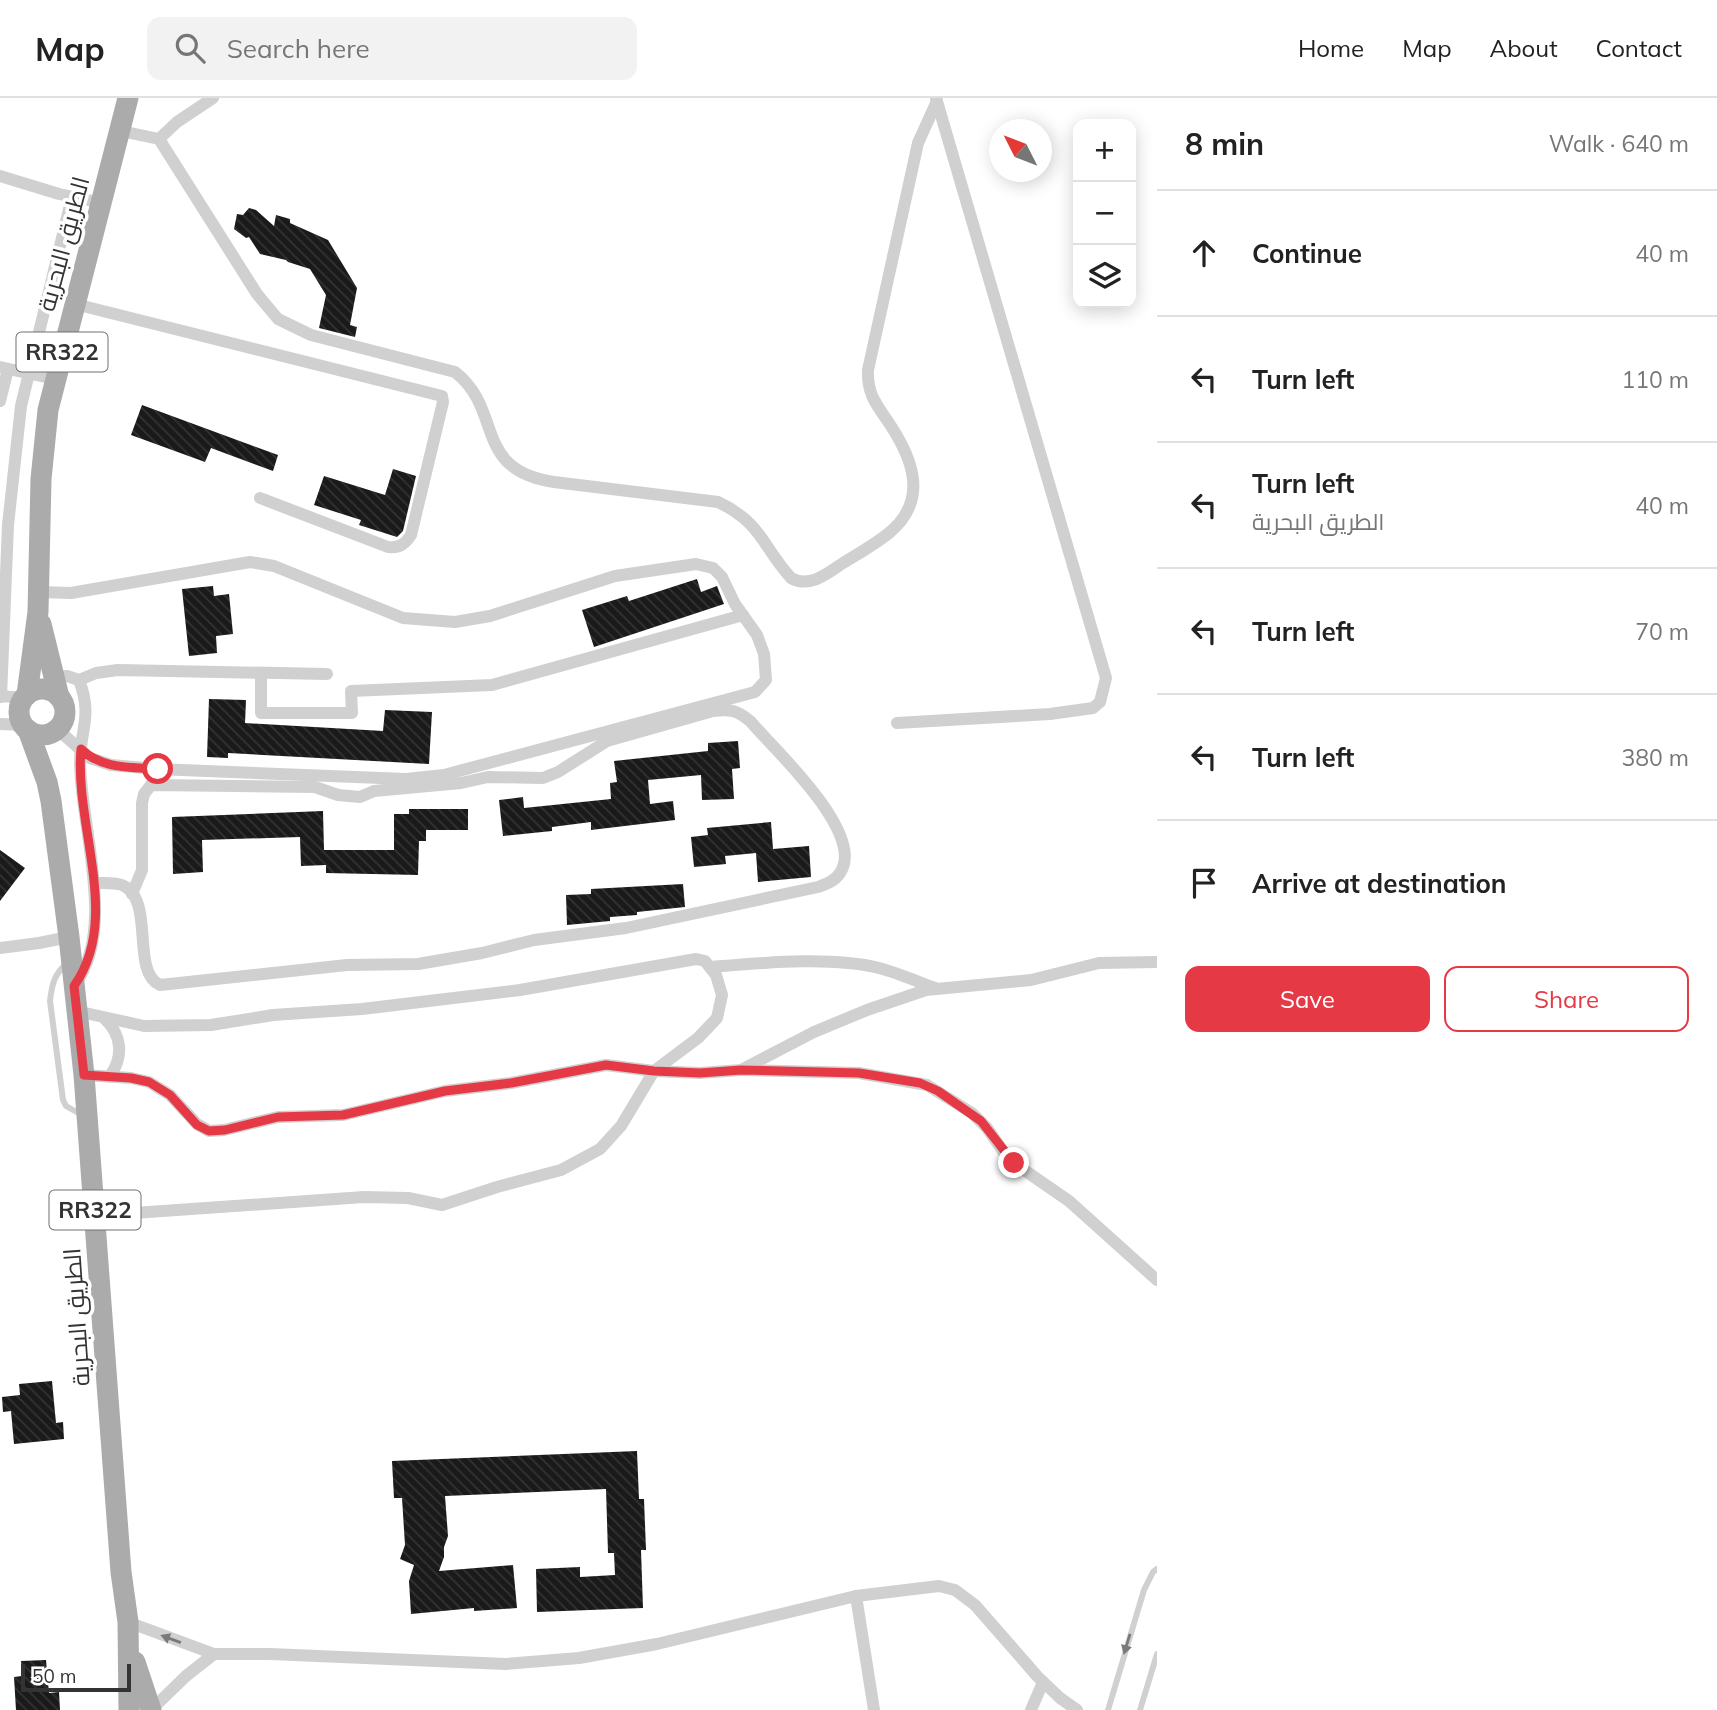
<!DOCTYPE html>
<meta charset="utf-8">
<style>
:root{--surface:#fff;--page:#f2f2f2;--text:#222;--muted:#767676;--line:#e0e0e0;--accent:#e63946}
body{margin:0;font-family:Mulish,Cairo,sans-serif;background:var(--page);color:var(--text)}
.controls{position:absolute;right:21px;top:21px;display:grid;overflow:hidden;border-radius:14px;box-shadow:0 4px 18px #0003}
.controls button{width:63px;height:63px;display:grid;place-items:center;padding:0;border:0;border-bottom:2px solid var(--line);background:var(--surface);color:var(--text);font:35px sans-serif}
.compass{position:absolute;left:989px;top:21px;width:63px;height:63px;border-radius:50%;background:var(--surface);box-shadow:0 4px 18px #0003;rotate:312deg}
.scale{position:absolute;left:21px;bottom:18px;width:110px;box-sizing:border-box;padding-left:7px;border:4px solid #333;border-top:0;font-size:19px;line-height:24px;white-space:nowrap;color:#333;-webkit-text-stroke:5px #fff;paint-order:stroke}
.stop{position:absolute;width:21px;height:21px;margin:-16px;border:5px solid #e63946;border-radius:50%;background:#fff}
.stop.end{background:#e63946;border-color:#fff;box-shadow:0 2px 7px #0008}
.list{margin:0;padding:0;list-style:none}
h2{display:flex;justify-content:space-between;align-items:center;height:91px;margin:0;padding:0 28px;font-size:30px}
h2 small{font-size:23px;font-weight:400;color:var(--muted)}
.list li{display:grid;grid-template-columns:46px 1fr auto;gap:21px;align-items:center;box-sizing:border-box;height:126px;padding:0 28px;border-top:2px solid var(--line)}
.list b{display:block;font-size:26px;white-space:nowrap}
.list p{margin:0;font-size:23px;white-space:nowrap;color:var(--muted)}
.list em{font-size:23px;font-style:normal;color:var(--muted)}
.actions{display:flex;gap:14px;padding:21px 28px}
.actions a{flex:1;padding:16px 0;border:2px solid var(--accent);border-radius:14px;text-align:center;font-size:24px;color:var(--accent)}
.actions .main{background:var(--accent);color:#fff}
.icon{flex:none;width:38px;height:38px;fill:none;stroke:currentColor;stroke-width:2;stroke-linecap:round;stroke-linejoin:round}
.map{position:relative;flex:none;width:1157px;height:1612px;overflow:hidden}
header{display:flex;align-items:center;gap:42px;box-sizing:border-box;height:98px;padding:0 35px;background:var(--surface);border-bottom:2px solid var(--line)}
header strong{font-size:33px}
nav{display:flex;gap:38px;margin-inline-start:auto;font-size:24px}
.search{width:490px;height:63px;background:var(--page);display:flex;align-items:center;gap:18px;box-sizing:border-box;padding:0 24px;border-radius:14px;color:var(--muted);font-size:26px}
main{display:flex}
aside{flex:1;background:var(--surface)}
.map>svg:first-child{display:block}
.building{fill:url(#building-back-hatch)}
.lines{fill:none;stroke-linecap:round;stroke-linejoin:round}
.lane{stroke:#d0d0d0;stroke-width:6}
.street{stroke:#d0d0d0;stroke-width:12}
.primary{stroke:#ababab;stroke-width:21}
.oneway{fill:#7a7a7a}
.route{stroke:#e63946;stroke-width:9}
.labels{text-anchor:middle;stroke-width:7;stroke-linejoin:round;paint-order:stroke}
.shield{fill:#fff;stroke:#707070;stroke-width:2}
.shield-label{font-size:23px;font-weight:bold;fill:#333}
.street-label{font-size:24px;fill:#333;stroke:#fff}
</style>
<header>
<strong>Map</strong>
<div class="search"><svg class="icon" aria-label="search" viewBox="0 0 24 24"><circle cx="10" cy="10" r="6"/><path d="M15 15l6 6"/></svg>Search here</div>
<nav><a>Home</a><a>Map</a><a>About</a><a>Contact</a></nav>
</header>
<main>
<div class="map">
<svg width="1157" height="1612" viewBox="0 0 1157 1612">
<defs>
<pattern id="building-back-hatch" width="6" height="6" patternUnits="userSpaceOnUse" patternTransform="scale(1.75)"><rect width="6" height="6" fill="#1a1a1a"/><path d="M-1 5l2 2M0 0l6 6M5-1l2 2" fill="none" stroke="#333"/></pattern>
</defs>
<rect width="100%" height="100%" fill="#fff"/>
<g class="building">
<polygon points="249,110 256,112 274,128 276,117 290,121 290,125 328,142 357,190 350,227 357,229 355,239 319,230 326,197 310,171 288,164 286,162 260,156 249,139 246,140 234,131 237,116 243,117"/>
<polygon points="142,307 278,357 273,373 211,350 205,364 131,337"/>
<polygon points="393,371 416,378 403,433 397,439 359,427 361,422 314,407 324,378 385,397"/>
<polygon points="697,481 701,494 717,488 724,506 594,549 582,512 627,498 629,503"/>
<polygon points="213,488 214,498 229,496 233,536 216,538 217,555 189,558 182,491"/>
<polygon points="209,601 246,602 245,625 383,633 385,612 432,614 429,666 228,655 228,660 207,659"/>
<polygon points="738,643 740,670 732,671 734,701 702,702 701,677 648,682 650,706 673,703 675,722 591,732 591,724 552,729 552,733 503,738 499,702 523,699 524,710 611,701 610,685 617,684 614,663 708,653 708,645"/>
<polygon points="409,711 468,711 468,732 426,732 426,743 419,743 418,777 326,775 326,767 301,768 300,739 202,742 203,774 173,776 172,719 323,713 324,752 394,752 394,716 409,716"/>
<polygon points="771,724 773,751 809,748 811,779 758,784 756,755 725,758 726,766 694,769 691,739 708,737 707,730"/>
<polygon points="0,752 25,770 0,803"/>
<polygon points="683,786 685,809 637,814 637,817 610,819 610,823 567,827 566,797 591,796 591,791"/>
<polygon points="52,1283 56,1325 63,1324 64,1341 14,1346 11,1313 3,1314 2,1299 20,1297 19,1286"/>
<polygon points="637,1353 639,1401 644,1401 646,1452 641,1452 643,1510 537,1514 536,1471 580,1469 580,1479 615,1477 614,1455 608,1455 606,1391 445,1398 448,1438 444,1449 444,1459 439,1473 513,1467 517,1510 474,1513 474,1510 411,1516 409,1483 414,1467 400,1461 405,1447 402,1400 394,1400 392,1363"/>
<polygon points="46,1562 49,1595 59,1594 60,1612 16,1612 14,1579 22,1578 21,1563"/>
</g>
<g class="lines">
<g class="lane">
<path d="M66,866C54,877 52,886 50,903L63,1002L66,1008L82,1017"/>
<polyline points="1108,1612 1144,1492 1153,1474 1157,1471"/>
<polyline points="1140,1612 1157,1556"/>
</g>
<g class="street">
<path d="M121,33L159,41L257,196L278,221L311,237L455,274C504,312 472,372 554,384L718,404C762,425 762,448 791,480C808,490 826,477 840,467C856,457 874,447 889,435C929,402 913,361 889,325C876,306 867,296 868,272L918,45L937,3"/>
<polyline points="159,41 177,24 213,0"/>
<polyline points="0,78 59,96 102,105"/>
<path d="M75,206L442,298L443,304L411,437C405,446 400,450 388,449L260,400"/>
<polyline points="0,269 55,281"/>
<polyline points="0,303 8,271"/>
<polyline points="39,494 71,495 250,464 274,468 403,520 455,524 490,518 615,478 696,466 713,470 722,479 735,506 757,537 764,556 766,582 755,594 444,677 406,681 157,671 111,667 90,660 57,631"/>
<polyline points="261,575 261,615 352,615 351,593 492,587 743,517"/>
<path d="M54,580L67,578L79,582C93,618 80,631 80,665C81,730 116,830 76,885"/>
<polyline points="79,582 96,575 118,572 327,576"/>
<polyline points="0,598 24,600"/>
<polyline points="1,599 8,427 21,308 72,99"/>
<polyline points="897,625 1050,616 1093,610 1100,604 1106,580 936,0"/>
<polyline points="0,626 23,627"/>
<path d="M94,785C103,785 114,784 122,787C156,801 130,874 160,887L347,867L418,866L482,855L534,842L626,830L818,789C826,786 835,783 840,775C867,736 774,651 750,623C737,612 730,611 713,613L607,643L558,674L543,680L488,679L461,685L374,693L360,699L338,697L315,689L151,687L144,696L142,705V772L132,796"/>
<polyline points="0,850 39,845 69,839"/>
<path d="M711,869C761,865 830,858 879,870C898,875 916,883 935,890"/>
<polyline points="76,913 144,928 211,927 273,917 362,911 520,892 696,861 705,863 716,877 722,897 717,920 698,940 654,973 621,1028 600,1051 561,1072 497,1089 442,1107 408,1100 364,1099 134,1115 96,1120"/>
<path d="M104,920C122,937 124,958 110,978"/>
<polyline points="742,972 859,975 927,987 972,1015 987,1030 1005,1056 1014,1065 1069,1103 1157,1182"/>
<polyline points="84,977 131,980 149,984 170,997 197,1026 209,1033 224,1032 278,1019 343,1017 445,993 511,985 606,967 654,973 700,975 741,972 814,934 867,912 926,892 1031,882 1099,865 1157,864"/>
<polyline points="856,1498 874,1612"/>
<polyline points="128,1524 214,1556 270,1556 506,1566 579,1560 657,1546 856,1498 939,1488 955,1492 975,1507 1037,1578 1060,1600 1077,1612"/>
<polyline points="151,1612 186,1578 214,1556"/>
<polyline points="1031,1612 1043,1584"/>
</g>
<g class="primary">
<polyline points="41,526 59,599"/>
<circle cx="42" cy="614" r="23"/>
<polyline points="27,597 38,514 41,381 48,312 128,0"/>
<polyline points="28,632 47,684 51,703 69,839 84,977 121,1474 128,1524 129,1612"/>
<polyline points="135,1564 151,1612"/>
</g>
</g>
<defs><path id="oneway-solid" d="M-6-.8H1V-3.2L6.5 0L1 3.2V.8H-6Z" transform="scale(1.75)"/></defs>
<g class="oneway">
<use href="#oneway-solid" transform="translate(171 1541) rotate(-160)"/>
<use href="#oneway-solid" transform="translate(1127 1546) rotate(107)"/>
</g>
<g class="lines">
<path class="route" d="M158,671C131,669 101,671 81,651C74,727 122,821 74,888L84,977L131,980L149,984L170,997L197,1027L209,1033L225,1032L278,1019L343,1017L445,993L511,985L606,967L654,973L700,975L741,972L859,975L920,985L938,993L981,1023L1014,1065"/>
</g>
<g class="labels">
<g class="shield">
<rect x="16.5" y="234.5" width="91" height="39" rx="5"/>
<rect x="49.5" y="1092.5" width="91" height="39" rx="5"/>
</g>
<g class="shield-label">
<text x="62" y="262">RR322</text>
<text x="95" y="1120">RR322</text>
</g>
<g class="street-label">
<text transform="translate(64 146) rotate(-75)" y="8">الطريق البحرية</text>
<text transform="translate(77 1219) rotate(-94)" y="8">الطريق البحرية</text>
</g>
</g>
</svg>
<div class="controls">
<button>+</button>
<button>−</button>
<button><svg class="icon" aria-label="layers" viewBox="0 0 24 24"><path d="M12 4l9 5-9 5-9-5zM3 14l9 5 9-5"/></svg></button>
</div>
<svg class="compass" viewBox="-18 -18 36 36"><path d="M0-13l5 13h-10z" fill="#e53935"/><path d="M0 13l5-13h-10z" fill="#767676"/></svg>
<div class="scale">50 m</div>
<div class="stop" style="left:158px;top:671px"></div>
<div class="stop end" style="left:1014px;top:1065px"></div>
</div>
<aside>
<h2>8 min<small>Walk · 640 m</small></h2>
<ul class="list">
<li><svg class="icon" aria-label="ahead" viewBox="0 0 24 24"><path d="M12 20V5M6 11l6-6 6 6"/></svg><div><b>Continue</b></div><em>40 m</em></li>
<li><svg class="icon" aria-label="left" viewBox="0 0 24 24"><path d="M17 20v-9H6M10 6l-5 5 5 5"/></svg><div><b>Turn left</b></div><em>110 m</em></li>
<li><svg class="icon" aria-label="left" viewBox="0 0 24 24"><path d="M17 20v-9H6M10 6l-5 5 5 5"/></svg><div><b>Turn left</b><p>الطريق البحرية</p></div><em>40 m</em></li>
<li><svg class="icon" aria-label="left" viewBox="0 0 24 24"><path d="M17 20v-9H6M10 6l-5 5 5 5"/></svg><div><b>Turn left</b></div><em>70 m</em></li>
<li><svg class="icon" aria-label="left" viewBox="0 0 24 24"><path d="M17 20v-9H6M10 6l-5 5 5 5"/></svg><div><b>Turn left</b></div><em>380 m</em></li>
<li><svg class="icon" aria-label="arrive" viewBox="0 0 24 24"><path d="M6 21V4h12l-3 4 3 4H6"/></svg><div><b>Arrive at destination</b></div></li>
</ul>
<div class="actions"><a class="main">Save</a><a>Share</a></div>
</aside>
</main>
